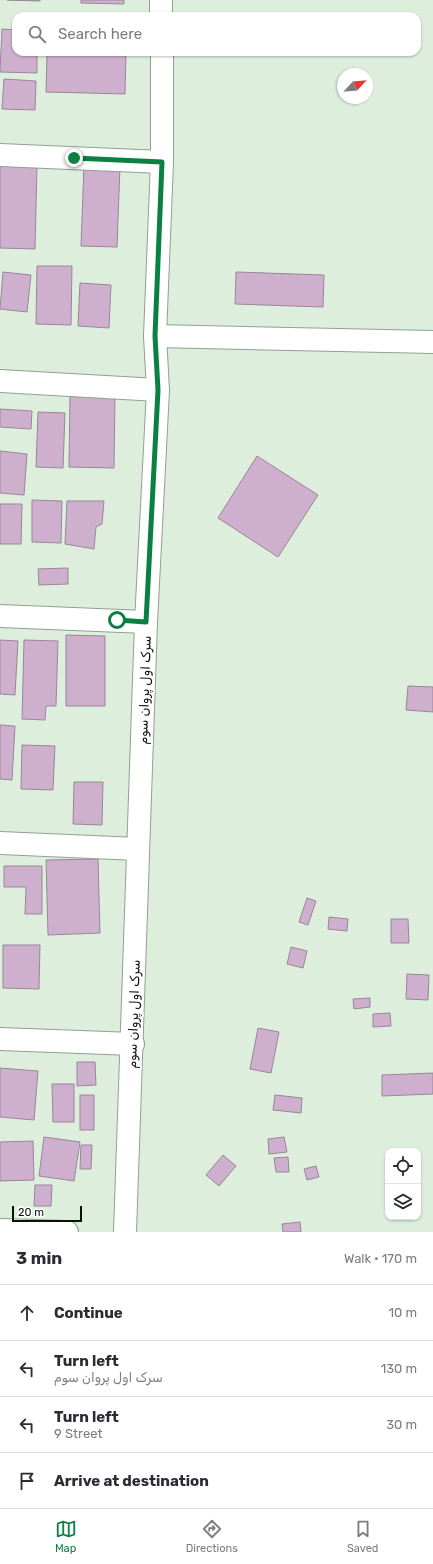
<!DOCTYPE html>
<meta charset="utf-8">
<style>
:root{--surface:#fff;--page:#f7f7f7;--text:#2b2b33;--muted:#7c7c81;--line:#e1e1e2;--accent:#0b8043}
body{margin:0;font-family:Rubik,"Noto Sans Arabic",sans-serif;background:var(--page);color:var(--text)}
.controls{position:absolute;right:12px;bottom:12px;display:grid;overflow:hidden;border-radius:8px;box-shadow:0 1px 3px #0004}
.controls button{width:36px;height:36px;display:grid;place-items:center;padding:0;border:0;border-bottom:1px solid var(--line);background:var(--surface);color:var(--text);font:20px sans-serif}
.compass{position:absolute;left:337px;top:68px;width:36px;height:36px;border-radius:50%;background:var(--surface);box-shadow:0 1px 3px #0004;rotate:64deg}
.scale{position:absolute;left:12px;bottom:10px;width:70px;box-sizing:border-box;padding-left:4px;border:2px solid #0c110b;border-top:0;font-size:11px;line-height:14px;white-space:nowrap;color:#0c110b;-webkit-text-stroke:3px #fff;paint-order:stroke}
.stop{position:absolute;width:12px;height:12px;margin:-9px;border:3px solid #0b8043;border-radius:50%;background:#fff}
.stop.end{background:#0b8043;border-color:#fff;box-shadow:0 1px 4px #0008}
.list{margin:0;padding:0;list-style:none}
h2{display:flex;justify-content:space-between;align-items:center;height:52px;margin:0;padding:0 16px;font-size:17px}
h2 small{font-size:13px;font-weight:400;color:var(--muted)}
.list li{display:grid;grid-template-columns:26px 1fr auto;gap:12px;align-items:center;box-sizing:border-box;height:56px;padding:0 16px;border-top:1px solid var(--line)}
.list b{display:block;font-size:15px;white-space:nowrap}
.list p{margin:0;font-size:13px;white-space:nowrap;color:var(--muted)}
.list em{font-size:13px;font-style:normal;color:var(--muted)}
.icon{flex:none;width:22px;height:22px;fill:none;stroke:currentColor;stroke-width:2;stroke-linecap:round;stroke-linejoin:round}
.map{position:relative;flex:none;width:433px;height:1232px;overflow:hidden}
.search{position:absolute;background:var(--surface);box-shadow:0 1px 3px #0004;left:12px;right:12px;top:12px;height:44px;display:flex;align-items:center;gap:10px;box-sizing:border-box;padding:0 14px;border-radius:12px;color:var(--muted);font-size:15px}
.sheet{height:276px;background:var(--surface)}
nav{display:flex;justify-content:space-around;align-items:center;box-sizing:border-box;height:56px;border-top:1px solid var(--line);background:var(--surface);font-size:11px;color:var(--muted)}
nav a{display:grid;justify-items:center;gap:2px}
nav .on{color:var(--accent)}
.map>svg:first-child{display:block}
.building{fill:#ceafce;stroke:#978796}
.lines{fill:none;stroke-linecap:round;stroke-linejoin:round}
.minor-casing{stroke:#91a090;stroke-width:24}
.minor{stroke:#fff;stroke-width:22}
.route{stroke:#0b8043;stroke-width:5}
.labels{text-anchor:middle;stroke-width:4;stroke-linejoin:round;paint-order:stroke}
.street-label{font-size:13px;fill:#0c110b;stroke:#fff}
</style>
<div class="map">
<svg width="433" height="1232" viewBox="0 0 433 1232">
<rect width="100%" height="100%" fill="#deeedd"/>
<g class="building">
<polygon points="7,0 40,0 40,1"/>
<polygon points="81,0 124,0 124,4 81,3"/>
<polygon points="2,29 16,30 16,52 37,52 37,73 0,72"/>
<polygon points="47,52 126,52 125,94 46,92"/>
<polygon points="4,79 36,81 35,110 2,109"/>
<polygon points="0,164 37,165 35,249 0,248"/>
<polygon points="84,164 120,166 117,247 81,246"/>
<polygon points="37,266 72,266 71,325 36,324"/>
<polygon points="3,272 31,275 27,312 0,309"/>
<polygon points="236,272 324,275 323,307 235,304"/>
<polygon points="80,283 111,285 109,328 78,326"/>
<polygon points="70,393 115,393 114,468 69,467"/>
<polygon points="0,409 32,411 31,429 0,427"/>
<polygon points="38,412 65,413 63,468 36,467"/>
<polygon points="0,451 27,454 24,495 0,493"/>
<polygon points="257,456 318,495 278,557 218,518"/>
<polygon points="32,500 62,501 61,543 32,542"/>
<polygon points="67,501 104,501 102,524 96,527 94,549 65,544"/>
<polygon points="0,504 22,504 21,544 0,544"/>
<polygon points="68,568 68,584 39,585 38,569"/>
<polygon points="66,635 105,636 105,706 66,706"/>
<polygon points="0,640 18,641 15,695 0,694"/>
<polygon points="24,640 58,641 56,706 46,706 45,720 22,719"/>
<polygon points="408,686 433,687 433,712 406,710"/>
<polygon points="0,725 15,726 12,780 0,779"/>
<polygon points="22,745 55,746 53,790 21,789"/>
<polygon points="74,782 103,782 102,825 73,824"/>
<polygon points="98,859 100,933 48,935 46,860"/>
<polygon points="4,866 42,866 42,914 25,914 26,887 4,887"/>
<polygon points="307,898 316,901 308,925 299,922"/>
<polygon points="329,917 348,919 347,931 328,929"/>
<polygon points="391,919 408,919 409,943 391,943"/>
<polygon points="3,945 40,945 39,989 3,988"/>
<polygon points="291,947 307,951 303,968 287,964"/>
<polygon points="407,974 429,975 428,1000 406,999"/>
<polygon points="370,998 370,1007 354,1009 353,999"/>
<polygon points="390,1013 391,1026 373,1027 373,1014"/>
<polygon points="258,1028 279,1032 271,1073 250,1069"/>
<polygon points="77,1062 95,1062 96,1085 77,1086"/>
<polygon points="0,1068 38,1071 34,1120 0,1117"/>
<polygon points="433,1073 433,1094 382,1096 382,1075"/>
<polygon points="52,1084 74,1084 74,1122 53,1122"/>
<rect x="80" y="1095" width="14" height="35"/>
<polygon points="275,1095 302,1098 301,1113 273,1110"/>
<polygon points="44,1137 80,1142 74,1181 39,1176"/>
<polygon points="284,1137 287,1152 269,1154 268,1139"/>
<polygon points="33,1141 34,1180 0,1181 0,1142"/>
<polygon points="81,1145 92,1145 91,1169 80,1169"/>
<polygon points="223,1155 236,1166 219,1186 206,1175"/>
<polygon points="288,1157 289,1172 276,1172 274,1158"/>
<polygon points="316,1166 319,1177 307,1180 304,1169"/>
<polygon points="35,1185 52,1185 51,1206 34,1206"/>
<polygon points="300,1222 301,1232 283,1232 282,1224"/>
</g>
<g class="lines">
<defs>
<g id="minor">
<polyline points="161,0 161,16"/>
<polyline points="0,155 162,162"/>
<polyline points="155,336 433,342"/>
<polyline points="0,381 158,390"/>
<polyline points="0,616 146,622"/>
<polyline points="0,843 138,849"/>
<polyline points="0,1039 133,1044"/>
<polyline points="0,1230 67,1232"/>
<polyline points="125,1232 146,622 158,390 155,336 162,162 162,52"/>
</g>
</defs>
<use href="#minor" class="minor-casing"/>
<use href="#minor" class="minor"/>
</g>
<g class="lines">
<polyline class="route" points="74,158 162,162 155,336 158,390 146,622 117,620"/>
</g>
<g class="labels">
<g class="street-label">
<text transform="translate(144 690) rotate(-88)" y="5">سرک اول پروان سوم</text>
<text transform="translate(133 1014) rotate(-88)" y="5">سرک اول پروان سوم</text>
</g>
</g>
</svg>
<div class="controls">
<button><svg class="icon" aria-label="locate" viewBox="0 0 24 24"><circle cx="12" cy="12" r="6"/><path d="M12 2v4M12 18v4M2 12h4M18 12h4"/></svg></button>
<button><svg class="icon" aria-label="layers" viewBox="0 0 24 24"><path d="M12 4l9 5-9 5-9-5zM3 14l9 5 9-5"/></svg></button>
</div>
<svg class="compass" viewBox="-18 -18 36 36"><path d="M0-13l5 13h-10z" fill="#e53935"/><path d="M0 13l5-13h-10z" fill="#7c7c81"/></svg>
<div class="scale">20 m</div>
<div class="stop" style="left:117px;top:620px"></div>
<div class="stop end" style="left:74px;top:158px"></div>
<div class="search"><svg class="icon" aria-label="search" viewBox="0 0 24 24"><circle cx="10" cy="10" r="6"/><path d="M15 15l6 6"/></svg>Search here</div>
</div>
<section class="sheet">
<h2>3 min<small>Walk · 170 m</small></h2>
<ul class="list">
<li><svg class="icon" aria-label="ahead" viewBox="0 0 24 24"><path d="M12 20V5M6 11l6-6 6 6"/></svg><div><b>Continue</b></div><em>10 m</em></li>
<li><svg class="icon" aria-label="left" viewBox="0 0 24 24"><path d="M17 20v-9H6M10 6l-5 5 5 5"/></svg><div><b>Turn left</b><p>سرک اول پروان سوم</p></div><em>130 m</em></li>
<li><svg class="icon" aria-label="left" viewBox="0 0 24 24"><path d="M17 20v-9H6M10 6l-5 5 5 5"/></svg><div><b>Turn left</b><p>9 Street</p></div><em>30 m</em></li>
<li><svg class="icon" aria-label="arrive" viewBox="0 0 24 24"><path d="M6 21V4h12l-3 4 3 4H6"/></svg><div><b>Arrive at destination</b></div></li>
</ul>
</section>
<nav>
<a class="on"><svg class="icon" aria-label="map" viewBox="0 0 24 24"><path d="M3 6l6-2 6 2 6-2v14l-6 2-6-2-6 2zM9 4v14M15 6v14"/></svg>Map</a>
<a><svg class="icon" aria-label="directions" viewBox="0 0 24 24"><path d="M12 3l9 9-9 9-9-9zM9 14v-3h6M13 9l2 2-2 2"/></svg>Directions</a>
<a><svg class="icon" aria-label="saved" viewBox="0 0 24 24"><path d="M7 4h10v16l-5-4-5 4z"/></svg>Saved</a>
</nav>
